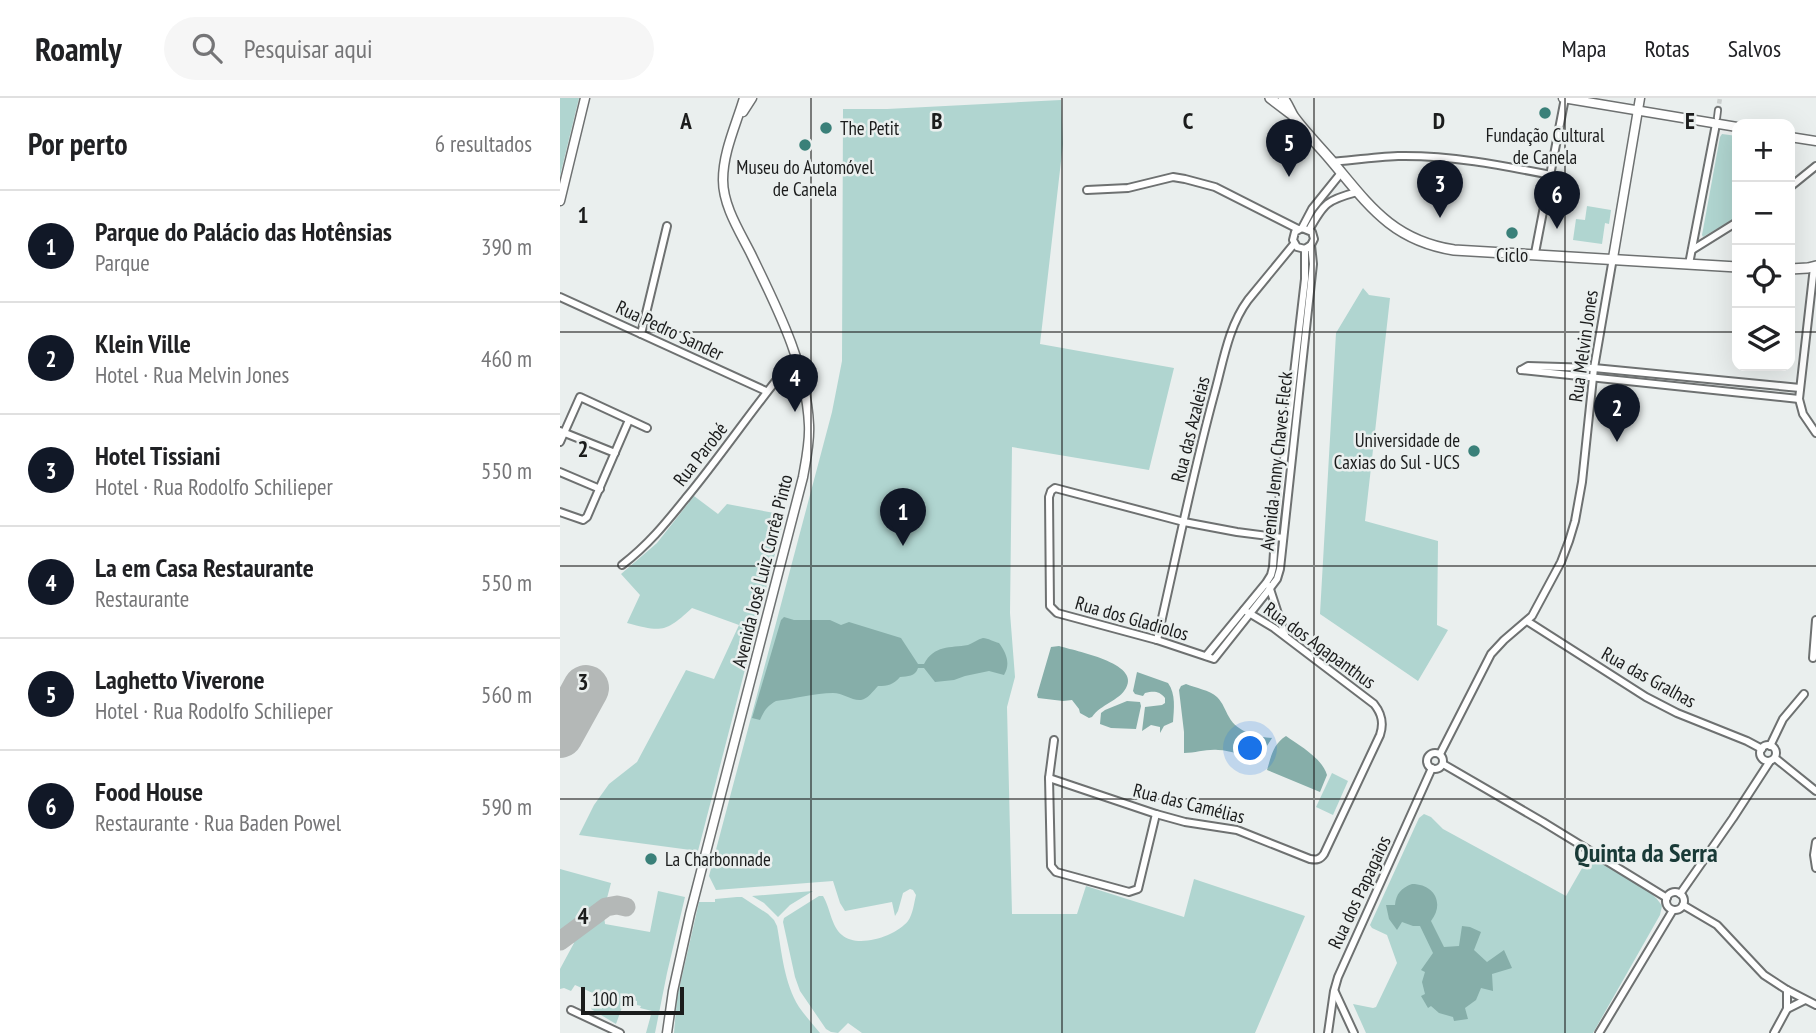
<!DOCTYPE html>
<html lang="pt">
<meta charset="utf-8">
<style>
:root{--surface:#fff;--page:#f6f6f6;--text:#202124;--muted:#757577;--line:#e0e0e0;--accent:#111827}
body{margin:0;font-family:"PT Sans Narrow",sans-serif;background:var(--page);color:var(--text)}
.controls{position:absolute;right:21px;top:21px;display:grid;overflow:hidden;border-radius:14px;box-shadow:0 7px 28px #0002}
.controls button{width:63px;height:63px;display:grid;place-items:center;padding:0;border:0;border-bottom:2px solid var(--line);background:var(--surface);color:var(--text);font:35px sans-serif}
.scale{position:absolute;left:21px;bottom:18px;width:103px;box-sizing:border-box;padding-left:7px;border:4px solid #1b1c1c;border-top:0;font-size:19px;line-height:24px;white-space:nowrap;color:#1b1c1c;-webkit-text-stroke:5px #eaefee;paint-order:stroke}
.you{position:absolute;left:691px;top:651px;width:24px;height:24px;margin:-18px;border:5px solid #fff;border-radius:50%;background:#1a73e8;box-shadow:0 0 0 10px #1a73e833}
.badge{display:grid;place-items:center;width:46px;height:46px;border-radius:50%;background:var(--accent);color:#fff;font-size:23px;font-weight:700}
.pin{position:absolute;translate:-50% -58px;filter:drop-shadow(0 2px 4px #0008)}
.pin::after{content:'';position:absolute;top:37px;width:24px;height:21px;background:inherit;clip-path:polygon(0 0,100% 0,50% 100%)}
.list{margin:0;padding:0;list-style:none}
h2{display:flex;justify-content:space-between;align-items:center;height:91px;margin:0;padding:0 28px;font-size:30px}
h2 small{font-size:23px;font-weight:400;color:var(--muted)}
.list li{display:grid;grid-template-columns:46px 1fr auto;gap:21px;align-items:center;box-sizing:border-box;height:112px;padding:0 28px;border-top:2px solid var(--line)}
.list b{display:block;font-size:26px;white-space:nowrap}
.list p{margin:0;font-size:23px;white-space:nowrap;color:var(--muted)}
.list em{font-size:23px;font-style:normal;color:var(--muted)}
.icon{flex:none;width:38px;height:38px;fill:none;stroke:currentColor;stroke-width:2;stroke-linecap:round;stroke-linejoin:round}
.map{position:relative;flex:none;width:1256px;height:935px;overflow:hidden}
header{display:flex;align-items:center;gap:42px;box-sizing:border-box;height:98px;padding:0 35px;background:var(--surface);border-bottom:2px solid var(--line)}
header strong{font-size:33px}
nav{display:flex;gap:38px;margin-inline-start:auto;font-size:24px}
.search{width:490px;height:63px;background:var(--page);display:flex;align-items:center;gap:18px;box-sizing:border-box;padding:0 24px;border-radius:38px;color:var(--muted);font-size:26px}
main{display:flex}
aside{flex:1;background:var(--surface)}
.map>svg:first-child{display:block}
.green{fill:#b0d5d0}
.water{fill:#86aea9}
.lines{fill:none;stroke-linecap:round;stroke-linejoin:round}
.taxiway{stroke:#b4b8b7;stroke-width:19}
.runway{stroke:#b4b8b7;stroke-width:46}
.pedestrian-tunnel{stroke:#cbcfce;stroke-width:4.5;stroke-dasharray:4.5 2;stroke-linecap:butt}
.pedestrian-casing{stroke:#6e7171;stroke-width:8}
.minor-casing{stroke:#6e7171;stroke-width:10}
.tertiary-casing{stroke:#6e7171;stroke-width:11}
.secondary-casing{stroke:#6e7171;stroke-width:12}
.pedestrian{stroke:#fff;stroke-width:4.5}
.minor{stroke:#fff;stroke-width:6}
.tertiary{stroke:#fff;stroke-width:8}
.secondary{stroke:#fff;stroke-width:9}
.grid{fill:none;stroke:#1b1c1c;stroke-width:2;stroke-opacity:0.55}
.poi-dot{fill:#3a8079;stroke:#eaefee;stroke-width:2.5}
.labels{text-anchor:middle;stroke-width:5;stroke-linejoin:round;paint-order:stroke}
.poi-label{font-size:19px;fill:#1b1c1c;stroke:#eaefee}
.street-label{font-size:19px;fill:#1b1c1c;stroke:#eaefee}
.district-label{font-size:26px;font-weight:bold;fill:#193a37;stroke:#eaefee}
.grid-label{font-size:23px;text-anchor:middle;font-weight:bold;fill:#1b1c1c;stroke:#eaefee;stroke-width:5;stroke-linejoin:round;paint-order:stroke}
</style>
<header>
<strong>Roamly</strong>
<div class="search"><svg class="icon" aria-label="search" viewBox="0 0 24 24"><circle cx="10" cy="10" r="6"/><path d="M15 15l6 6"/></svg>Pesquisar aqui</div>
<nav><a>Mapa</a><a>Rotas</a><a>Salvos</a></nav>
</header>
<main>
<aside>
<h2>Por perto<small>6 resultados</small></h2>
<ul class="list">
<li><span class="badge">1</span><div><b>Parque do Palácio das Hotênsias</b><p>Parque</p></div><em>390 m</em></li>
<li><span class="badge">2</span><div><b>Klein Ville</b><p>Hotel · Rua Melvin Jones</p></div><em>460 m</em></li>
<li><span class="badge">3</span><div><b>Hotel Tissiani</b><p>Hotel · Rua Rodolfo Schilieper</p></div><em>550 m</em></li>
<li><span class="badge">4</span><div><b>La em Casa Restaurante</b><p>Restaurante</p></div><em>550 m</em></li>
<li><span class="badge">5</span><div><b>Laghetto Viverone</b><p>Hotel · Rua Rodolfo Schilieper</p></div><em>560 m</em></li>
<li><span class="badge">6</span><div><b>Food House</b><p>Restaurante · Rua Baden Powel</p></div><em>590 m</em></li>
</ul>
</aside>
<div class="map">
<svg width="1256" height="935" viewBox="0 0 1256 935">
<rect width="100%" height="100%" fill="#eaefee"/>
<g class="green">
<polygon points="0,0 19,0 0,78"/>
<path d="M501,2L503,46L480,246L614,270L589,372L452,349L450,515L455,579L447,609L452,816H517L526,788L624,819L634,781L745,818L695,935H302L288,925L278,935L271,934L266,931L240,893L235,879L223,824L224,820L259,798H263C270,809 271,828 282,837C298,851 336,838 348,823C353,816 354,805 356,797L353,792L350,791L343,795L338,813L335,818L332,804L285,813L280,805L273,783L156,792L149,778L272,314L282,263L283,11H327Z"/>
<polygon points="1162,36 1177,38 1177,119 1143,139 1142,137 1160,39"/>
<polygon points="1027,108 1051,112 1049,126 1045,125 1042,146 1013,142 1016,121 1025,122"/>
<polygon points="803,190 809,197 830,200 805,423 878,443 877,527 888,532 858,583 760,516 776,235"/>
<path d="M134,398L158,416L167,406L225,417L138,753L19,737L34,707L49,686L77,664L126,572L154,581L179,527L132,510C105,535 102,534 67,525L80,497L61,476L97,445Z"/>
<polygon points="772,675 788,683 773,717 756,709"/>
<path d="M864,716L871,719L883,731L1006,798L1029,758C1049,769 1092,789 1102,808L1100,817L1033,935H806L793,906L813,910L816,909L837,865L827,837L812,830L810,827L859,720Z"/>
<polygon points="0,771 51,785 47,800 2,835 0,834"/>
<polygon points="98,793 125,799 107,875 95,935 86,935 92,913 80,910 81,908 77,907 77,903 65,901 56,926 31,911 35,896 15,887 11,893 4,890 0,891 0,871 14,845 9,841 38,818 44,818 45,826 90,834"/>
<polygon points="253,793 230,807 218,819 204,805 192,798"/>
<path d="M177,799H182L208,816L214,822L217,828C222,855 224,885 239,909C245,918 253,926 260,935H114L117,900L139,804H155V801Z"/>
</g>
<g class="water">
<path d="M224,519L234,522H270L281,527L289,524L341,540L358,566H364C374,547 390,550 408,547C413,545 418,541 423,540C428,540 434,544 439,545C446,554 451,566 444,577L429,573L405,578L394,582L375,584L364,570H358C355,579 348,578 340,579C333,587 328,588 318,588C313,593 308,601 301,602C292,603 283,595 273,595C255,595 234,601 216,603C207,608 204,613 200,622L192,620L221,522Z"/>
<path d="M499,548C515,553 581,565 566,590C559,603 541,606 532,619L529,620L520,615L519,611L512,602L503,603L478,600L477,597L491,549Z"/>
<path d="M577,574L608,585C616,596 614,611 613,624L604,628L600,635V629L591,627L582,633L585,609L602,607L605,605V600C599,593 594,593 585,595L583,598L575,596L573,593Z"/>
<path d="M626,586C636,590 649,592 657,599C663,605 665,612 669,619C677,634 697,639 712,640L700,659L696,661C684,659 671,652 658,652C646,651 636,655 624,655V634L619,592L621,588Z"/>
<polygon points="567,603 580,604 581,608 576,631 551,630 540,626 541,615 545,612"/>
<path d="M726,638C740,648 762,660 767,677L760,694L707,672C711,659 713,646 726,638Z"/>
<path d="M852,786C874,786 885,805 871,823L884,849L899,848L902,828L910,829L921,834L914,852L927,864L944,852L952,870L932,876L933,893L921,890L916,902L905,910L908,921L894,923L893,919L879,915L871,908L868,910L861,898L865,896L862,884L865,874L861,872L873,855L860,828H853L842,824L837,832L829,821L826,807H835C836,796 841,790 852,786Z"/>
</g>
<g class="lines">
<polyline class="taxiway" points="0,843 46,809 57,807 66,809"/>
<polyline class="runway" points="0,637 26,590"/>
<polyline class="pedestrian-tunnel" points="1158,12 1160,0"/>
<defs>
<polyline id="pedestrian" points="1157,20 1158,12"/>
<g id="minor">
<path d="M772,64C794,62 816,59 838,58C889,57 940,67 991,77"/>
<polyline points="1230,89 1256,68"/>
<polyline points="527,92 568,90 613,79 625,81 655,89 738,131"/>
<polyline points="742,130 752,111 781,75"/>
<path d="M749,132C764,105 767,102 797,94"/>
<polyline points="1132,152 1177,124"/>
<polyline points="975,155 1005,0"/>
<polyline points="1129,166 1156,26"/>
<polyline points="1254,169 1239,301 1243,316 1256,335"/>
<polyline points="0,199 206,293"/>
<polyline points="81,236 107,128"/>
<polyline points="961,272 968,268 1034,270 1240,290"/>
<polyline points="961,272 1239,301"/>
<polyline points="0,333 55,355"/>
<polyline points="0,344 20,299 87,330"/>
<polyline points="0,374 40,391"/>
<polyline points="0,414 23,422 27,419 69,322"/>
<polyline points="723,440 677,434 624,424 495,390 491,393 489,399 490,508 497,515 597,542 654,561 711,489 717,481 720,471 753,166 751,147 754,141 752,134 742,130 735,134 733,142 737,149 745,151 751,147"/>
<path d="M62,467C89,446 105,426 126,400C164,354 197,304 236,258"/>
<polyline points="709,488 725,537"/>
<polyline points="967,523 1086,599 1117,615 1187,643 1202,651"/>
<path d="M597,542C616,460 632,378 654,297C663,265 668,229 688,202L734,146"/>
<polyline points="646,558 706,485 711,477 713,469 715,438 745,181 745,151"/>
<polyline points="1253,560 1256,522"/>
<polyline points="494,642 489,680 491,768 496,774 569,794 578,791 596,716"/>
<circle cx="1208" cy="655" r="8"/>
<polyline points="1210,648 1223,621 1244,596"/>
<circle cx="875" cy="663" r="8"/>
<polyline points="880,656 931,556 944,542 972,518 1001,464 1009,443 1015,423 1022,384 1034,270 1053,160"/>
<polyline points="1215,660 1256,693"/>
<polyline points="883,666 983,724 1107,800"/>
<path d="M489,680L596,716L625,724L677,732L750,761C756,762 760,762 764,756L820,637C824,625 822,616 814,606L714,530L684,512"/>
<polyline points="1256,744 1254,757 1256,770"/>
<circle cx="1115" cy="803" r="9"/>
<polyline points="1120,796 1173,720 1210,663"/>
<polyline points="1123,807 1157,827 1204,877 1227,892 1256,907"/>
<polyline points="775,894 794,935"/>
<polyline points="1227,911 1245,902"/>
<polyline points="11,912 60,935"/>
<polyline points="768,935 774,893 778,879 872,670"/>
<polyline points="1039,935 1113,812"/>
<polyline points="1214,935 1227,911 1227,892"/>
</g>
<g id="tertiary">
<polyline points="1003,0 1177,29"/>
<polyline points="183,14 192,0"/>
<polyline points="1230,39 1256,43"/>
<polyline points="0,103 25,0"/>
<polyline points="1053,160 1080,0"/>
<path d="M107,935L113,893L130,816L243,379C246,362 250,344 249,327C246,265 217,210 191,156C180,134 163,108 163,82C163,54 176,27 184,0"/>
</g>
<g id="secondary">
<polyline points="710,0 731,16"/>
<path d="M723,0C728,6 730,13 734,19C745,34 758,47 770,61C808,106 831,142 894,152L1177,169"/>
<polyline points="1230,171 1248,170 1256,168"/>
</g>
</defs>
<use href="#pedestrian" class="pedestrian-casing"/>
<use href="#minor" class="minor-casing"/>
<use href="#tertiary" class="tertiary-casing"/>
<use href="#secondary" class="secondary-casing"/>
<use href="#pedestrian" class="pedestrian"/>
<use href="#minor" class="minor"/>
<use href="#tertiary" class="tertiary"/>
<use href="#secondary" class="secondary"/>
</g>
<path class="grid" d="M251,0V935M502,0V935M754,0V935M1005,0V935M0,234H1177M1230,234H1256M0,468H1256M0,701H1256"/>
<g class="poi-dot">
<circle cx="985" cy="15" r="7"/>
<circle cx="266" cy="30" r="7"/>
<circle cx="245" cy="47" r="7"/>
<circle cx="952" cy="135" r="7"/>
<circle cx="914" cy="353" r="7"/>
<circle cx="91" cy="761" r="7"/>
</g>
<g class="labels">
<g class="poi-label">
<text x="280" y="37" text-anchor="start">The Petit</text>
<text x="985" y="44">Fundação Cultural<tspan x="985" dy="22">de Canela</tspan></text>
<text x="245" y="76">Museu do Automóvel<tspan x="245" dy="22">de Canela</tspan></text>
<text x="952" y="164">Ciclo</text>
<text x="900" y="349" text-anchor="end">Universidade de<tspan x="900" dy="22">Caxias do Sul - UCS</tspan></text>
<text x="105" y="768" text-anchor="start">La Charbonnade</text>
</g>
<g class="street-label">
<text transform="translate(110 232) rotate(25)" y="7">Rua Pedro Sander</text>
<text transform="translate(1023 248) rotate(-82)" y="7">Rua Melvin Jones</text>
<text transform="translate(630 331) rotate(-76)" y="7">Rua das Azaleias</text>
<text transform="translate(140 356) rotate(-52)" y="7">Rua Parobé</text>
<text transform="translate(716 363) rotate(-84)" y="7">Avenida Jenny Chaves Fleck</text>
<text transform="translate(202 473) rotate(-76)" y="7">Avenida José Luiz Corrêa Pinto</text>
<text transform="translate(572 520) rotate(16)" y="7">Rua dos Gladiolos</text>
<text transform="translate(760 547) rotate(36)" y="7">Rua dos Agapanthus</text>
<text transform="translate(1089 579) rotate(29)" y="7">Rua das Gralhas</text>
<text transform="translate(629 705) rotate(14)" y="7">Rua das Camélias</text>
<text transform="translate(799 794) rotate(-65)" y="7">Rua dos Papagaios</text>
</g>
<g class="district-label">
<text x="1086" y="764">Quinta da Serra</text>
</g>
</g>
<g class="grid-label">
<text x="126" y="31">A</text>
<text x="377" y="31">B</text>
<text x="628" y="31">C</text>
<text x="879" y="31">D</text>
<text x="1130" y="31">E</text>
<text x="23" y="125">1</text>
<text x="23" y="359">2</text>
<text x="23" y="592">3</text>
<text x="23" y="826">4</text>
</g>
</svg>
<div class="controls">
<button>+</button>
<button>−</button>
<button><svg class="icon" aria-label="locate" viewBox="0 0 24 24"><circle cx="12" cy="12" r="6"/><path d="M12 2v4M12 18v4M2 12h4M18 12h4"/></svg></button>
<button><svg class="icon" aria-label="layers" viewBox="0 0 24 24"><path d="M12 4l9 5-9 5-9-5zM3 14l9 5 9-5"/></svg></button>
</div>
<div class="scale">100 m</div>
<div class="you"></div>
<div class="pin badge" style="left:343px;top:448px">1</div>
<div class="pin badge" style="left:1057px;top:344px">2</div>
<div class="pin badge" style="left:880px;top:120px">3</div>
<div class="pin badge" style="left:235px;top:314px">4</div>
<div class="pin badge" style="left:729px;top:79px">5</div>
<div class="pin badge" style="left:997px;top:131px">6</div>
</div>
</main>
